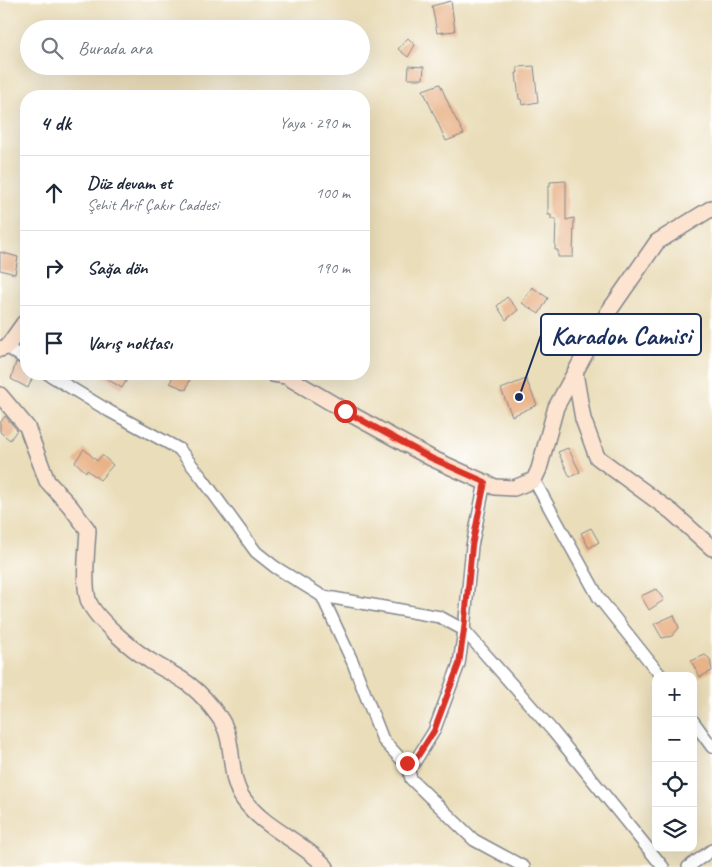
<!DOCTYPE html>
<html lang="tr">
<meta charset="utf-8">
<style>
:root{--surface:#fff;--page:#f2f2f3;--text:#1f2937;--muted:#747a83;--line:#e0e1e3}
body{margin:0;font-family:Caveat,sans-serif;background:var(--page);color:var(--text)}
.controls{position:absolute;right:15px;bottom:15px;display:grid;overflow:hidden;border-radius:10px;box-shadow:0 5px 20px #0002}
.controls button{width:45px;height:45px;display:grid;place-items:center;padding:0;border:0;border-bottom:1px solid var(--line);background:var(--surface);color:var(--text);font:25px sans-serif}
.stop{position:absolute;width:15px;height:15px;margin:-11px;border:4px solid #d93025;border-radius:50%;background:#fff}
.stop.end{background:#d93025;border-color:#fff;box-shadow:0 1px 5px #0008}
.list{margin:0;padding:0;list-style:none}
h2{display:flex;justify-content:space-between;align-items:center;height:65px;margin:0;padding:0 20px;font-size:21px}
h2 small{font-size:16px;font-weight:400;color:var(--muted)}
.list li{display:grid;grid-template-columns:32px 1fr auto;gap:15px;align-items:center;box-sizing:border-box;height:75px;padding:0 20px;border-top:1px solid var(--line)}
.list b{display:block;font-size:19px;white-space:nowrap}
.list p{margin:0;font-size:16px;white-space:nowrap;color:var(--muted)}
.list em{font-size:16px;font-style:normal;color:var(--muted)}
.icon{flex:none;width:28px;height:28px;fill:none;stroke:currentColor;stroke-width:2;stroke-linecap:round;stroke-linejoin:round}
.map{position:relative;flex:none;width:712px;height:867px;overflow:hidden}
.search{position:absolute;background:var(--surface);box-shadow:0 5px 20px #0002;left:20px;top:20px;width:350px;height:55px;display:flex;align-items:center;gap:12px;box-sizing:border-box;padding:0 18px;border-radius:28px;color:var(--muted);font-size:19px}
.panel{position:absolute;background:var(--surface);box-shadow:0 5px 20px #0002;left:20px;top:90px;width:350px;height:290px;border-radius:20px}
.map>svg:first-child{display:block}
.building{fill:#e9b389}
.lines{fill:none;stroke-linecap:round;stroke-linejoin:round}
.street-casing{stroke:#82868c;stroke-width:14}
.secondary-casing{stroke:#82868c;stroke-width:18}
.street{stroke:#fff;stroke-width:11}
.secondary{stroke:#fde4d1;stroke-width:15}
.route{stroke:#d93025;stroke-width:6}
.leader{fill:none;stroke:#1b2f5e;stroke-width:2}
.callout-dot{fill:#1b2f5e;stroke:#fff;stroke-width:2}
.callout{fill:#fff;stroke:#1b2f5e;stroke-width:2}
.callout-label{font-size:26px;text-anchor:middle;font-weight:bold;fill:#1b2f5e}
</style>
<div class="map">
<svg width="712" height="867" viewBox="0 0 712 867">
<rect width="100%" height="100%" fill="#fff"/>
<filter id="ink" filterUnits="userSpaceOnUse"><feTurbulence type="fractalNoise" baseFrequency=".02" numOctaves="2"/><feDisplacementMap in="SourceGraphic" scale="10" xChannelSelector="R" yChannelSelector="G"/><feConvolveMatrix kernelMatrix="1 2 1 2 8 2 1 2 1" color-interpolation-filters="sRGB"/></filter>
<filter id="wash" filterUnits="userSpaceOnUse"><feTurbulence type="fractalNoise" baseFrequency=".0096" numOctaves="4" result="noise"/><feDisplacementMap in="SourceGraphic" scale="20" xChannelSelector="R" yChannelSelector="G"/><feGaussianBlur stdDeviation="1.12" result="paint"/><feColorMatrix in="noise" values="0 0 0 0 0 0 0 0 0 0 0 0 0 0 0 0 0 1.4 0 .05"/><feComposite in="paint" operator="in"/></filter>
<g filter="url(#wash)">
<rect width="100%" height="100%" fill="#eaddb9"/>
<g id="blocks">
<g class="building">
<polygon points="451,1 455,31 437,33 432,6"/>
<polygon points="408,38 415,45 408,57 398,49"/>
<polygon points="409,66 424,67 423,79 408,79"/>
<polygon points="534,66 538,102 522,105 521,99 519,99 516,73 518,73 517,67"/>
<polygon points="440,84 452,112 464,134 446,141 423,90"/>
<polygon points="566,181 566,220 574,218 573,257 558,257 558,250 555,250 556,219 551,219 551,215 548,215 548,187 550,187 550,182"/>
<polygon points="0,252 18,257 15,274 0,270"/>
<polygon points="532,287 548,298 539,314 522,303"/>
<polygon points="507,297 518,310 506,320 497,306"/>
<polygon points="16,362 26,367 26,374 34,374 28,388 11,379"/>
<polygon points="99,374 130,374 122,388"/>
<polygon points="174,374 192,374 186,390 170,383"/>
<polygon points="526,379 537,405 512,416 501,389"/>
<polygon points="5,416 17,430 10,440 0,432 0,423"/>
<polygon points="568,448 580,472 570,477 558,452"/>
<polygon points="84,449 97,461 102,455 113,465 100,480 87,470 86,472 75,462"/>
<polygon points="591,528 599,542 589,548 581,533"/>
<polygon points="656,589 664,600 649,610 641,596"/>
<polygon points="674,615 679,628 672,636 662,638 654,624"/>
<polygon points="705,655 710,659 712,671 700,677 691,661"/>
</g>
</g>
</g>
<g filter="url(#ink)">
<use href="#blocks" fill-opacity="0" stroke="#82868c" stroke-width="1"/>
<g class="lines">
<defs>
<g id="street">
<polyline points="7,347 26,360"/>
<polyline points="48,374 109,411 179,449 202,478 256,552 275,567 322,596 353,663 383,740 400,758 407,763 414,763 434,731 459,664 464,630 472,546 485,482"/>
<polyline points="534,480 599,598 661,676"/>
<polyline points="322,596 440,617 464,630 552,730 663,867"/>
<polyline points="693,721 712,747"/>
<polyline points="407,763 411,779 474,840 524,867"/>
<polyline points="688,867 712,850"/>
</g>
<g id="secondary">
<polyline points="0,349 7,347 24,323 26,323"/>
<polyline points="575,373 583,419 597,457 672,512 712,548"/>
<polyline points="273,374 286,376 345,411 431,458 495,487 514,488 534,480 539,469 556,407 607,314 657,242 712,208"/>
<path d="M0,395L27,427L47,481L70,506L88,530C87,549 83,582 88,599C92,616 133,650 149,660C162,669 179,676 191,686C201,694 212,707 219,717C237,741 226,776 244,800C265,829 302,841 326,867"/>
</g>
</defs>
<use href="#street" class="street-casing"/>
<use href="#secondary" class="secondary-casing"/>
<use href="#street" class="street"/>
<use href="#secondary" class="secondary"/>
</g>
</g>
<g class="lines" filter="url(#ink)">
<polyline class="route" points="345,411 431,458 485,482 472,546 464,630 459,664 434,731 414,762 407,763"/>
</g>
<path class="leader" d="M519 397L541 335"/>
<circle class="callout-dot" cx="519" cy="397" r="5"/>
<rect class="callout" x="541" y="314" width="160" height="41" rx="5"/>
<g class="callout-label">
<text x="621" y="344">Karadon Camisi</text>
</g>
</svg>
<div class="controls">
<button>+</button>
<button>−</button>
<button><svg class="icon" aria-label="locate" viewBox="0 0 24 24"><circle cx="12" cy="12" r="6"/><path d="M12 2v4M12 18v4M2 12h4M18 12h4"/></svg></button>
<button><svg class="icon" aria-label="layers" viewBox="0 0 24 24"><path d="M12 4l9 5-9 5-9-5zM3 14l9 5 9-5"/></svg></button>
</div>
<div class="stop" style="left:345px;top:411px"></div>
<div class="stop end" style="left:407px;top:763px"></div>
<div class="search"><svg class="icon" aria-label="search" viewBox="0 0 24 24"><circle cx="10" cy="10" r="6"/><path d="M15 15l6 6"/></svg>Burada ara</div>
<section class="panel">
<h2>4 dk<small>Yaya · 290 m</small></h2>
<ul class="list">
<li><svg class="icon" aria-label="ahead" viewBox="0 0 24 24"><path d="M12 20V5M6 11l6-6 6 6"/></svg><div><b>Düz devam et</b><p>Şehit Arif Çakır Caddesi</p></div><em>100 m</em></li>
<li><svg class="icon" aria-label="right" viewBox="0 0 24 24"><path d="M7 20v-9h11M14 6l5 5-5 5"/></svg><div><b>Sağa dön</b></div><em>190 m</em></li>
<li><svg class="icon" aria-label="arrive" viewBox="0 0 24 24"><path d="M6 21V4h12l-3 4 3 4H6"/></svg><div><b>Varış noktası</b></div></li>
</ul>
</section>
</div>
